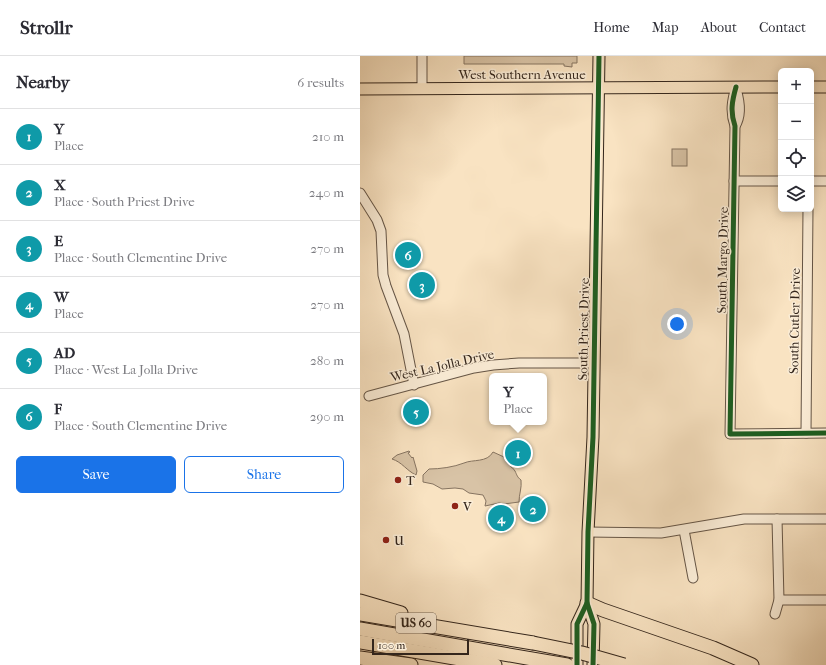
<!DOCTYPE html>
<meta charset="utf-8">
<style>
:root{--surface:#fff;--page:#f2f2f3;--text:#2b2b33;--muted:#7c7c81;--line:#e1e1e2;--accent:#1a73e8}
body{margin:0;font-family:"IM FELL French Canon",serif;background:var(--page);color:var(--text)}
.controls{position:absolute;right:12px;top:12px;display:grid;overflow:hidden;border-radius:6px;box-shadow:0 2px 10px #0003}
.controls button{width:36px;height:36px;display:grid;place-items:center;padding:0;border:0;border-bottom:1px solid var(--line);background:var(--surface);color:var(--text);font:20px sans-serif}
.scale{position:absolute;left:12px;bottom:10px;width:97px;box-sizing:border-box;padding-left:4px;border:2px solid #34261c;border-top:0;font-size:11px;line-height:14px;white-space:nowrap;color:#34261c;-webkit-text-stroke:3px #fbedd7;paint-order:stroke}
.you{position:absolute;left:317px;top:268px;width:14px;height:14px;margin:-10px;border:3px solid #fff;border-radius:50%;background:#1a73e8;box-shadow:0 0 0 6px #1a73e833}
.badge{display:grid;place-items:center;width:26px;height:26px;border-radius:50%;background:var(--accent);color:#fff;font-size:13px;font-weight:700}
.pin{position:absolute;translate:-50% -50%;border:2px solid #fff;box-shadow:0 1px 4px #0006}
.popup{position:absolute;left:129px;top:317px;width:58px;height:52px;box-sizing:border-box;display:grid;place-content:center;border-radius:6px;background:var(--surface);filter:drop-shadow(0 1px 3px #0005);font-size:13px;white-space:nowrap;color:var(--muted)}
.popup b{font-size:15px;color:var(--text)}
.popup::after{content:'';position:absolute;left:50%;top:100%;margin-left:-8px;border:8px solid transparent;border-top-color:var(--surface)}
.list{margin:0;padding:0;list-style:none}
h2{display:flex;justify-content:space-between;align-items:center;height:52px;margin:0;padding:0 16px;font-size:17px}
h2 small{font-size:13px;font-weight:400;color:var(--muted)}
.list li{display:grid;grid-template-columns:26px 1fr auto;gap:12px;align-items:center;box-sizing:border-box;height:56px;padding:0 16px;border-top:1px solid var(--line)}
.list b{display:block;font-size:15px;white-space:nowrap}
.list p{margin:0;font-size:13px;white-space:nowrap;color:var(--muted)}
.list em{font-size:13px;font-style:normal;color:var(--muted)}
.actions{display:flex;gap:8px;padding:12px 16px}
.actions a{flex:1;padding:9px 0;border:1px solid var(--accent);border-radius:6px;text-align:center;font-size:14px;color:var(--accent)}
.actions .main{background:var(--accent);color:#fff}
.icon{flex:none;width:22px;height:22px;fill:none;stroke:currentColor;stroke-width:2;stroke-linecap:round;stroke-linejoin:round}
.map{position:relative;flex:none;width:466px;height:609px;overflow:hidden}
header{display:flex;align-items:center;gap:24px;box-sizing:border-box;height:56px;padding:0 20px;background:var(--surface);border-bottom:1px solid var(--line)}
header strong{font-size:19px}
nav{display:flex;gap:22px;margin-inline-start:auto;font-size:14px}
main{display:flex}
aside{flex:1;background:var(--surface)}
.map>svg:first-child{display:block}
.green{fill:#d8c3a6;stroke:#867461}
.lines{fill:none;stroke-linecap:round;stroke-linejoin:round}
.minor-casing{stroke:#655546;stroke-width:11}
.major-casing{stroke:#34261c;stroke-width:13}
.highway-casing{stroke:#34261c;stroke-width:15}
.minor{stroke:#fbedd7;stroke-width:9}
.major{stroke:#f9e3c2;stroke-width:11}
.highway{stroke:#f9e3c2;stroke-width:13}
.highway-bridge-casing{stroke:#34261c;stroke-width:15;stroke-linecap:butt}
.highway-bridge{stroke:#f9e3c2;stroke-width:13}
.cycleway-casing{stroke:#fbedd7;stroke-width:8}
.cycleway{stroke:#1b5e20;stroke-width:5}
.poi-dot{fill:#8f2418;stroke:#fbedd7;stroke-width:1.5}
.labels{text-anchor:middle;stroke-width:3;stroke-linejoin:round;paint-order:stroke}
.shield{fill:#fbedd7;stroke:#706254;stroke-width:1}
.shield-label{font-size:12px;font-weight:bold;fill:#34261c}
.street-label{font-size:13px;fill:#34261c;stroke:#fbedd7}
.poi-label{font-size:13px;fill:#34261c;stroke:#fbedd7;text-anchor:start}
</style>
<header>
<strong>Strollr</strong>
<nav><a>Home</a><a>Map</a><a>About</a><a>Contact</a></nav>
</header>
<main>
<aside>
<h2>Nearby<small>6 results</small></h2>
<ul class="list">
<li><span class="badge" style="background:#0f9aa8">1</span><div><b>Y</b><p>Place</p></div><em>210 m</em></li>
<li><span class="badge" style="background:#0f9aa8">2</span><div><b>X</b><p>Place · South Priest Drive</p></div><em>240 m</em></li>
<li><span class="badge" style="background:#0f9aa8">3</span><div><b>E</b><p>Place · South Clementine Drive</p></div><em>270 m</em></li>
<li><span class="badge" style="background:#0f9aa8">4</span><div><b>W</b><p>Place</p></div><em>270 m</em></li>
<li><span class="badge" style="background:#0f9aa8">5</span><div><b>AD</b><p>Place · West La Jolla Drive</p></div><em>280 m</em></li>
<li><span class="badge" style="background:#0f9aa8">6</span><div><b>F</b><p>Place · South Clementine Drive</p></div><em>290 m</em></li>
</ul>
<div class="actions"><a class="main">Save</a><a>Share</a></div>
</aside>
<div class="map">
<svg width="466" height="609" viewBox="0 0 466 609">
<rect width="100%" height="100%" fill="#f9e3c2"/>
<filter id="stains"><feTurbulence type="fractalNoise" baseFrequency=".005" numOctaves="4"/><feColorMatrix values="0 0 0 0 .2 0 0 0 0 .09 0 0 0 0 .02 0 0 0 .5 -.17"/></filter>
<radialGradient id="worn" r=".72"><stop offset=".6" stop-color="#630" stop-opacity="0"/><stop offset="1" stop-color="#630" stop-opacity=".3"/></radialGradient>
<g class="green">
<polygon points="104,0 217,0 217,7 212,7 212,11 204,10 204,8 104,8"/>
<rect x="312" y="93" width="15" height="17"/>
<path d="M49,395L50,396L48,397L52,402L53,401L57,415L56,419C47,415 42,406 32,403L37,399Z"/>
<path d="M133,396L144,401C148,411 151,409 155,415C157,419 157,421 161,424C162,432 159,438 159,446L144,448L139,447L125,450L126,445L123,439L109,437L103,433L95,432L82,433L73,428L63,426V419L69,413C80,413 94,411 104,407C113,403 127,407 133,396Z"/>
</g>
<g class="lines">
<defs>
<g id="minor">
<path d="M376,31C372,45 370,56 375,70L370,378L466,377"/>
<polyline points="62,32 62,0"/>
<path d="M375,70C382,59 380,46 376,33"/>
<polyline points="374,125 421,125"/>
<polyline points="451,125 466,125"/>
<polyline points="0,137 17,164 21,175 23,219 26,230 44,278 54,329"/>
<polyline points="9,340 114,312 133,309 159,307 233,307"/>
<polyline points="446,377 448,153"/>
<polyline points="324,474 333,522"/>
<polyline points="228,476 301,477 384,463 466,463"/>
<polyline points="419,544 466,544"/>
<polyline points="415,558 419,544 417,463"/>
</g>
<g id="major">
<polyline points="451,31 466,31"/>
<polyline points="0,33 421,31"/>
<polyline points="217,609 217,568 227,547"/>
<polyline points="233,609 234,568 227,547 228,476 233,381 239,0"/>
</g>
<g id="highway">
<polyline points="0,545 41,557"/>
<polyline points="227,547 243,554 353,592 392,609"/>
<polyline points="0,558 173,587"/>
<polyline points="0,573 207,609"/>
<polyline points="0,586 135,609"/>
<polyline points="0,602 51,609"/>
</g>
</defs>
<use href="#minor" class="minor-casing"/>
<use href="#major" class="major-casing"/>
<use href="#highway" class="highway-casing"/>
<use href="#minor" class="minor"/>
<use href="#major" class="major"/>
<use href="#highway" class="highway"/>
<defs>
<polyline id="highway-bridge" points="173,587 222,597 264,609"/>
</defs>
<use href="#highway-bridge" class="highway-bridge-casing"/>
<use href="#highway-bridge" class="highway-bridge"/>
<defs>
<g id="cycleway">
<path d="M376,31C372,45 370,56 375,70L370,378L466,377"/>
<polyline points="217,609 217,568 227,547"/>
<polyline points="233,609 234,568 227,547 228,476 233,381 239,0"/>
</g>
</defs>
<use href="#cycleway" class="cycleway-casing"/>
<use href="#cycleway" class="cycleway"/>
</g>
<g class="poi-dot">
<circle cx="38" cy="424" r="4"/>
<circle cx="95" cy="450" r="4"/>
<circle cx="26" cy="484" r="4"/>
</g>
<g class="labels">
<rect class="shield" x="36" y="557" width="40" height="20" rx="3"/>
<g class="shield-label">
<text x="56" y="571">US 60</text>
</g>
<g class="street-label">
<text x="162" y="23">West Southern Avenue</text>
<text transform="translate(362 204) rotate(-89)" y="5">South Margo Drive</text>
<text transform="translate(434 265) rotate(-89)" y="5">South Cutler Drive</text>
<text transform="translate(223 273) rotate(-89)" y="5">South Priest Drive</text>
<text transform="translate(82 309) rotate(-13)" y="5">West La Jolla Drive</text>
</g>
<g class="poi-label">
<text x="46" y="429">T</text>
<text x="103" y="455">V</text>
<text x="34" y="489">U</text>
</g>
</g>
<rect width="100%" height="100%" filter="url(#stains)"/>
<rect width="100%" height="100%" fill="url(#worn)"/>
</svg>
<div class="controls">
<button>+</button>
<button>−</button>
<button><svg class="icon" aria-label="locate" viewBox="0 0 24 24"><circle cx="12" cy="12" r="6"/><path d="M12 2v4M12 18v4M2 12h4M18 12h4"/></svg></button>
<button><svg class="icon" aria-label="layers" viewBox="0 0 24 24"><path d="M12 4l9 5-9 5-9-5zM3 14l9 5 9-5"/></svg></button>
</div>
<div class="scale">100 m</div>
<div class="you"></div>
<div class="pin badge" style="left:158px;top:397px;background:#0f9aa8">1</div>
<div class="popup"><b>Y</b>Place</div>
<div class="pin badge" style="left:173px;top:453px;background:#0f9aa8">2</div>
<div class="pin badge" style="left:62px;top:229px;background:#0f9aa8">3</div>
<div class="pin badge" style="left:141px;top:462px;background:#0f9aa8">4</div>
<div class="pin badge" style="left:56px;top:356px;background:#0f9aa8">5</div>
<div class="pin badge" style="left:48px;top:199px;background:#0f9aa8">6</div>
</div>
</main>
